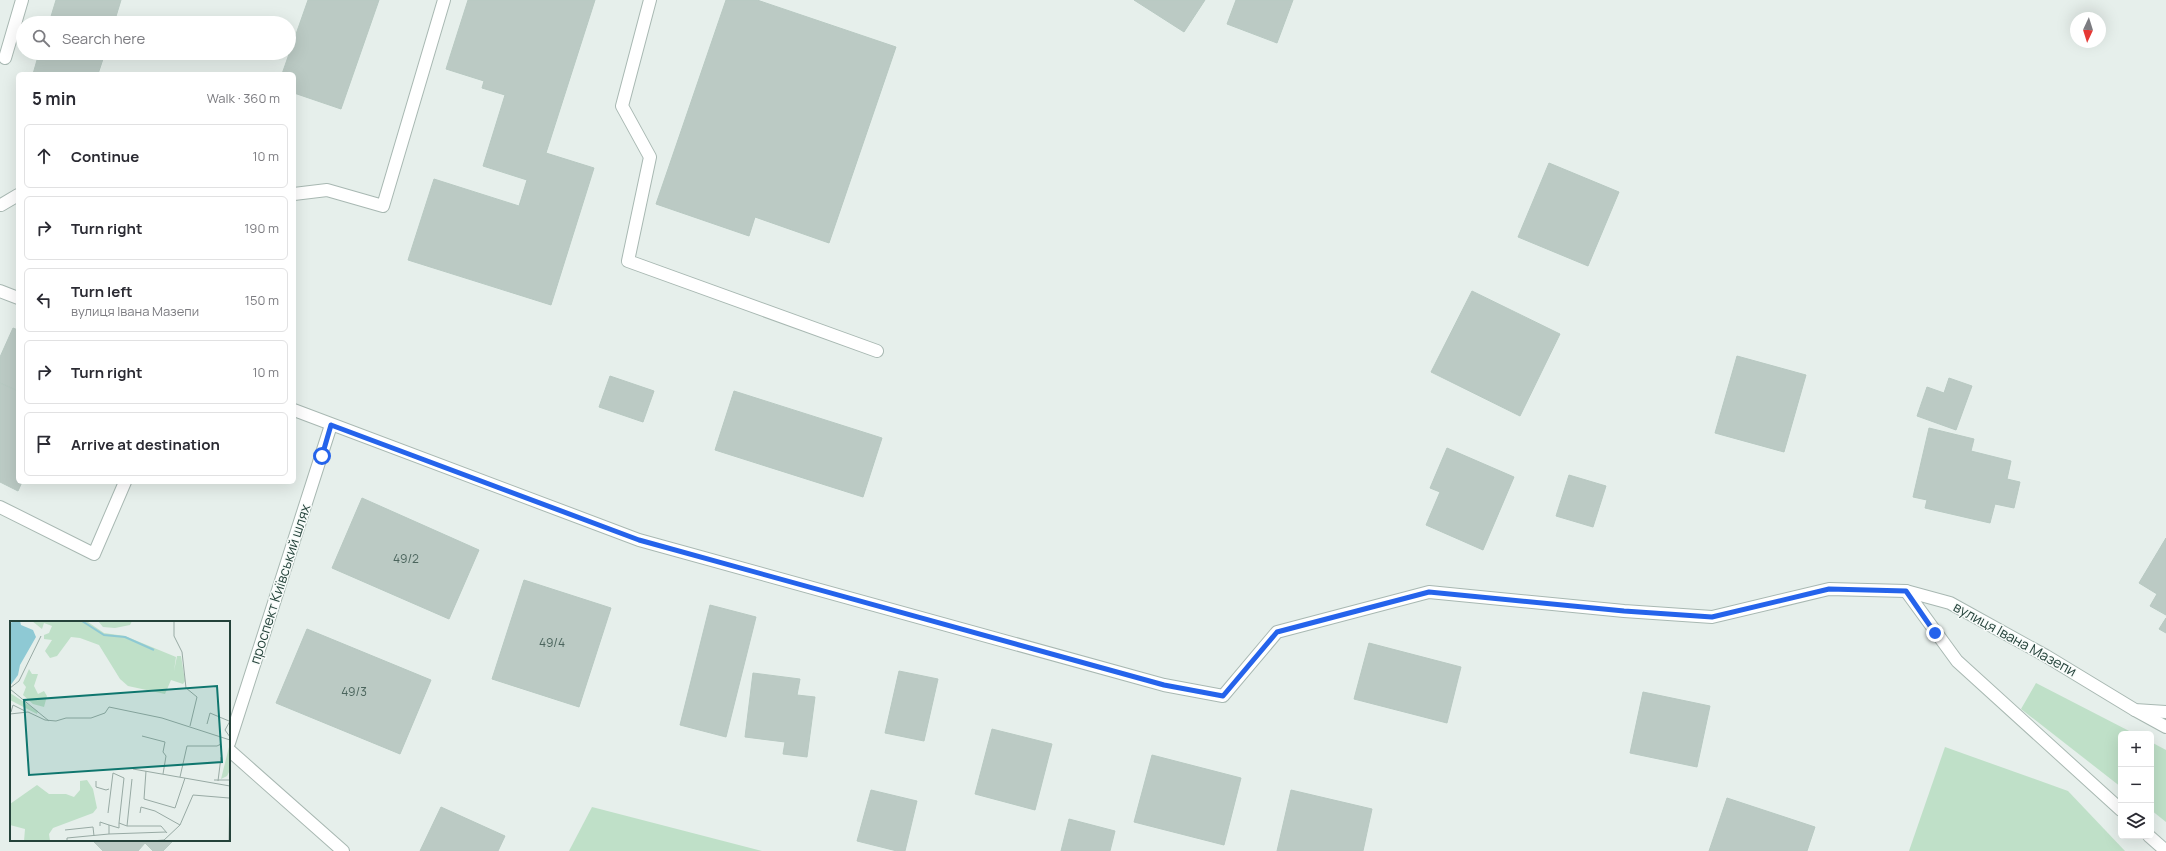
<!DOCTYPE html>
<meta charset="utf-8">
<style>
:root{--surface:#fff;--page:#f2f2f3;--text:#2b2b33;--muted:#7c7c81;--line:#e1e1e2}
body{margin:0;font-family:Manrope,sans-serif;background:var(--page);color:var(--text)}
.controls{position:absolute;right:12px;bottom:12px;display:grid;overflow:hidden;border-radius:6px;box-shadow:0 4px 16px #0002}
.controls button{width:36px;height:36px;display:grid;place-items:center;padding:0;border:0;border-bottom:1px solid var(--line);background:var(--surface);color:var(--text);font:20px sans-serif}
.compass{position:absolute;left:2070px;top:12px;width:36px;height:36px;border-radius:50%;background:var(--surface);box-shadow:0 4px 16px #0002;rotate:184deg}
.stop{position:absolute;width:12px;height:12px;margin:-9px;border:3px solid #2563eb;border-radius:50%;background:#fff}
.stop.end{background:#2563eb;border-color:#fff;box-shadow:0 1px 4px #0008}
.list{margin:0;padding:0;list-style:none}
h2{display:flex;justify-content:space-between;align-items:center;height:52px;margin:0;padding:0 16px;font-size:17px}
h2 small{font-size:13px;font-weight:400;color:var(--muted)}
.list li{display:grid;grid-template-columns:26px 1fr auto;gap:12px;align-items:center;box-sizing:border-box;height:64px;margin:0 8px 8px;padding:0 8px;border:1px solid var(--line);border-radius:6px}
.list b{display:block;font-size:15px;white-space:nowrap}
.list p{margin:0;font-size:13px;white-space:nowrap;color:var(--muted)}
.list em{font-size:13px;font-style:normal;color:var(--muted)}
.icon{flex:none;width:22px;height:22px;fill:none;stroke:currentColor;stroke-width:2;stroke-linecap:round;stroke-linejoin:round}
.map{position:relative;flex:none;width:2166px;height:851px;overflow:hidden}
.search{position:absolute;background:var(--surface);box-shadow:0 4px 16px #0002;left:16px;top:16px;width:280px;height:44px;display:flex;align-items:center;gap:10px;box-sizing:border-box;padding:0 14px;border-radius:22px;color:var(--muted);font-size:15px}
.panel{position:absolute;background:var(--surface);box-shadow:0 4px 16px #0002;left:16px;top:72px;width:280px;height:412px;border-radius:6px}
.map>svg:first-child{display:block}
.green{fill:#bfe0c8}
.building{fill:#bbcac4;stroke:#b8c9c2}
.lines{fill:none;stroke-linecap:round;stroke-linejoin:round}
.lane-casing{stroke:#a8b8b2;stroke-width:14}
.street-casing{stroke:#a8b8b2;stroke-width:14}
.lane{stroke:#fff;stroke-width:12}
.street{stroke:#fff;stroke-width:12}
.route{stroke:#2563eb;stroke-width:5}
.labels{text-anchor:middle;stroke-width:3;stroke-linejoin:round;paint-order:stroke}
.number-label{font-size:12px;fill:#4a645c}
.street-label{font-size:14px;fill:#24423a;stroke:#f7fbf9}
.inset-river{fill:none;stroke:#8ec9d4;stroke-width:2}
.inset-road{fill:none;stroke:#98aaa4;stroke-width:1}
.view{fill:#0f766e;fill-opacity:0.15;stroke:#0f766e;stroke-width:2}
.inset-edge{fill:none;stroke:#24423a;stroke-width:2}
</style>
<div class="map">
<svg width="2166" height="851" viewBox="0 0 2166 851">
<rect width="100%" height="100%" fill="#e6efeb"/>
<g class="green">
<polygon points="2036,683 2135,734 2121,734 2121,787 2021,709"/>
<polygon points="2151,742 2166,750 2166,822 2151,810"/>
<polygon points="1945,747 2068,791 2125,851 1909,851"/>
<polygon points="592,807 762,851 569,851"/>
</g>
<g class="building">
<polygon points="56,0 121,0 114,23 49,23"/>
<polygon points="308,0 379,0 341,109 294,93 294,74 282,74"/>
<polygon points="468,0 595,0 546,153 594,168 551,305 408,260 434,179 519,206 527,180 483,166 505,95 482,88 484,81 446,69"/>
<polygon points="726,0 757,0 896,47 829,243 755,217 749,236 656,204"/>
<polygon points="1134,0 1205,0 1184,32"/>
<polygon points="1236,0 1293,0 1277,43 1227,24"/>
<polygon points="39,53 105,53 98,74 33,74"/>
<polygon points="1549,163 1619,192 1588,266 1518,237"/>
<polygon points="1472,291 1560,334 1520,416 1431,372"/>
<polygon points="13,328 18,330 18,391 0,383 0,357"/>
<polygon points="1737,356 1806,375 1784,452 1715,433"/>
<polygon points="610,376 654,391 643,422 599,407"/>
<polygon points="1949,378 1972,386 1956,430 1917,416 1927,387 1944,393"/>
<polygon points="0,383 18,391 18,482 22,482 18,491 0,482"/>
<polygon points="734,391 882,438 863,497 715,450"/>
<polygon points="1929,428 1974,439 1971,451 2011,461 2007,479 2020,482 2014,508 1995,504 1990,523 1925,508 1927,500 1913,497"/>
<polygon points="1447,448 1514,477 1483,550 1426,525 1440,492 1430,488"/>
<polygon points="1569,475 1606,486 1593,527 1556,516"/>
<polygon points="362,498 479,550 449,619 332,568"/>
<polygon points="2166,538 2166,615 2150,606 2157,594 2139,583"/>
<polygon points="524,580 611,608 579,707 492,679"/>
<polygon points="710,605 756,617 726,737 680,725"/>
<polygon points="2166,618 2166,633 2159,629"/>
<polygon points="307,629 431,680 400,754 276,703"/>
<polygon points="1369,643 1461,667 1447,723 1354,699"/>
<polygon points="899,671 938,679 924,741 885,733"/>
<polygon points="753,673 800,679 797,695 815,697 807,757 783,754 785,742 745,737"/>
<polygon points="1643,692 1710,706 1697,767 1630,753"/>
<polygon points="992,729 1052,744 1035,810 975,794"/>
<polygon points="1152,755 1241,778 1224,845 1134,822"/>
<polygon points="871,790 917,801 905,851 897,851 857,841"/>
<polygon points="1291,790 1372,809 1363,851 1277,851"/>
<polygon points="1727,798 1815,827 1807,851 1709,851"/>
<polygon points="441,807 505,836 498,851 420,851"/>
<polygon points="1069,819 1115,831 1110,851 1061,851"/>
<polygon points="92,840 172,840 173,841 163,851 153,851 145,843 138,851 103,851"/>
</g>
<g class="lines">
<defs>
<g id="lane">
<polyline points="650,0 622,106 650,157 628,261 877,351"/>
<polyline points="5,58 22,0"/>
<polyline points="294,194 327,190 383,206 444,0"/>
<polyline points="1,205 18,195"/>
<polyline points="0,507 94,554 125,482"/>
<polyline points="1906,591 1957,661 2121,810"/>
<polyline points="2135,710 2166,727"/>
<polyline points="2149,836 2166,851"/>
</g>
<g id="street">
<polyline points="0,291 18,298"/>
<polyline points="294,410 639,540 1164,685 1223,696 1277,632 1429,592 1624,611 1712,617 1829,589 1906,591 1950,603 2046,656 2135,710 2166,712"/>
<polyline points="229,743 331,425"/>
<polyline points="229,750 343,851"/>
</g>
</defs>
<use href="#lane" class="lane-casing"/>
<use href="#street" class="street-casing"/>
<use href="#lane" class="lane"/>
<use href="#street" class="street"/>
</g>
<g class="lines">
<polyline class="route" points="322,456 331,425 639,540 1164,685 1223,696 1277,632 1429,592 1624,611 1712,617 1829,589 1906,591 1935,633"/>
</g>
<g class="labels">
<g class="number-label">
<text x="406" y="563">49/2</text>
<text x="552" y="647">49/4</text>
<text x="354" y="696">49/3</text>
</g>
<g class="street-label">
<text transform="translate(280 584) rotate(-72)" y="5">проспект Київський шлях</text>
<text transform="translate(2015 639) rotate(29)" y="5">вулиця Івана Мазепи</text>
</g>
</g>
<g transform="translate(10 621)">
<rect width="220" height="220" fill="#e6efeb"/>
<path d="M22,0H81L78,1L94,12L115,15L166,36L164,50L167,35H171L175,60L173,63L161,59L155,73L118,65L110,58L89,24L70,17L61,16L47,35L40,37L35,30L42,19L34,18V14L39,12L42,5L34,2L32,8ZM88,0H122L120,4L105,7L93,6ZM19,48L22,53H28L24,65L28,73L34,70L37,75L34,86L23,83L13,74L16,66L13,62ZM0,72L28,90L27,93L0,79ZM220,122V149L217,155L211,158ZM77,159L83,168L87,187L83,192L43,207L39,213L40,220H14L15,208L0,204V183L27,164L39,173H56L64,176L70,169V160Z" fill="#bfe0c8"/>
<path d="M5,0H10L11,4L23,9L26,16L10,44L8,54L0,65V2Z" fill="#8ec9d4"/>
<path class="inset-river" d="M72,0L94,14L115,16L144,29"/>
<path class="inset-road" d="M164,0V15L172,31L176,67L187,76L180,105M0,67L9,60L31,15M0,68L39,100M1,91L3,84L15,90M0,93L18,91L35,99L46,100L56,97H81L95,92L99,86L152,97L220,119M220,100L215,109L220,116M197,103L200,92L219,100M132,115L155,121L153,131L156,135L153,153M123,148L220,165M136,150L134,178L165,187L175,157M170,156L177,125H207L211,123M122,158L117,205H151L157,212M204,159H220M86,160V166L96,169L99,168M208,160L211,136M98,192L103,152L114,157L109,202L117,205M130,192L131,186L145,190L170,204M99,204L109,207V202M90,205V201L99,204V213M55,209L83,206L84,215M57,220V217L99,213L156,211M141,220L154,219M153,220L170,204L183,174L219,177M219,220L220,167"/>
<path class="view" d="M207,65L212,141L19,154L14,79Z"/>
<rect width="220" height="220" class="inset-edge"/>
</g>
</svg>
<div class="controls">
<button>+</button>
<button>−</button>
<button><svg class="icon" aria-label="layers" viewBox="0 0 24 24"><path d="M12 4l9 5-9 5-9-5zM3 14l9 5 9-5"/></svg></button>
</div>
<svg class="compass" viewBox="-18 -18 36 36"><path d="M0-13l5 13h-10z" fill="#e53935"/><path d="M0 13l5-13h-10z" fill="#7c7c81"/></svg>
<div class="stop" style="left:322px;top:456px"></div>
<div class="stop end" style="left:1935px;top:633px"></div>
<div class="search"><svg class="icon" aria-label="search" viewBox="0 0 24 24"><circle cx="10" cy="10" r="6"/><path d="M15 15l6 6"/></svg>Search here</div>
<section class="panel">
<h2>5 min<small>Walk · 360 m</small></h2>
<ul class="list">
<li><svg class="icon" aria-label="ahead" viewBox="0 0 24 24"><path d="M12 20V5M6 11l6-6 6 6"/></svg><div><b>Continue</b></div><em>10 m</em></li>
<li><svg class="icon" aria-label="right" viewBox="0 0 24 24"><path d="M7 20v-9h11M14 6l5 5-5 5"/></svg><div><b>Turn right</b></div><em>190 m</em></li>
<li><svg class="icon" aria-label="left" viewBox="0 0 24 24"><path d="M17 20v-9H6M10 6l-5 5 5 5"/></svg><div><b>Turn left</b><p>вулиця Івана Мазепи</p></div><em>150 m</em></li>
<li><svg class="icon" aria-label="right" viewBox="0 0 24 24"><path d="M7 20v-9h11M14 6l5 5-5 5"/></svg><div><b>Turn right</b></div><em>10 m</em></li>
<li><svg class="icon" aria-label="arrive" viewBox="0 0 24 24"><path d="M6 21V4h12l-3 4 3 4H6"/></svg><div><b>Arrive at destination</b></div></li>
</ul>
</section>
</div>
